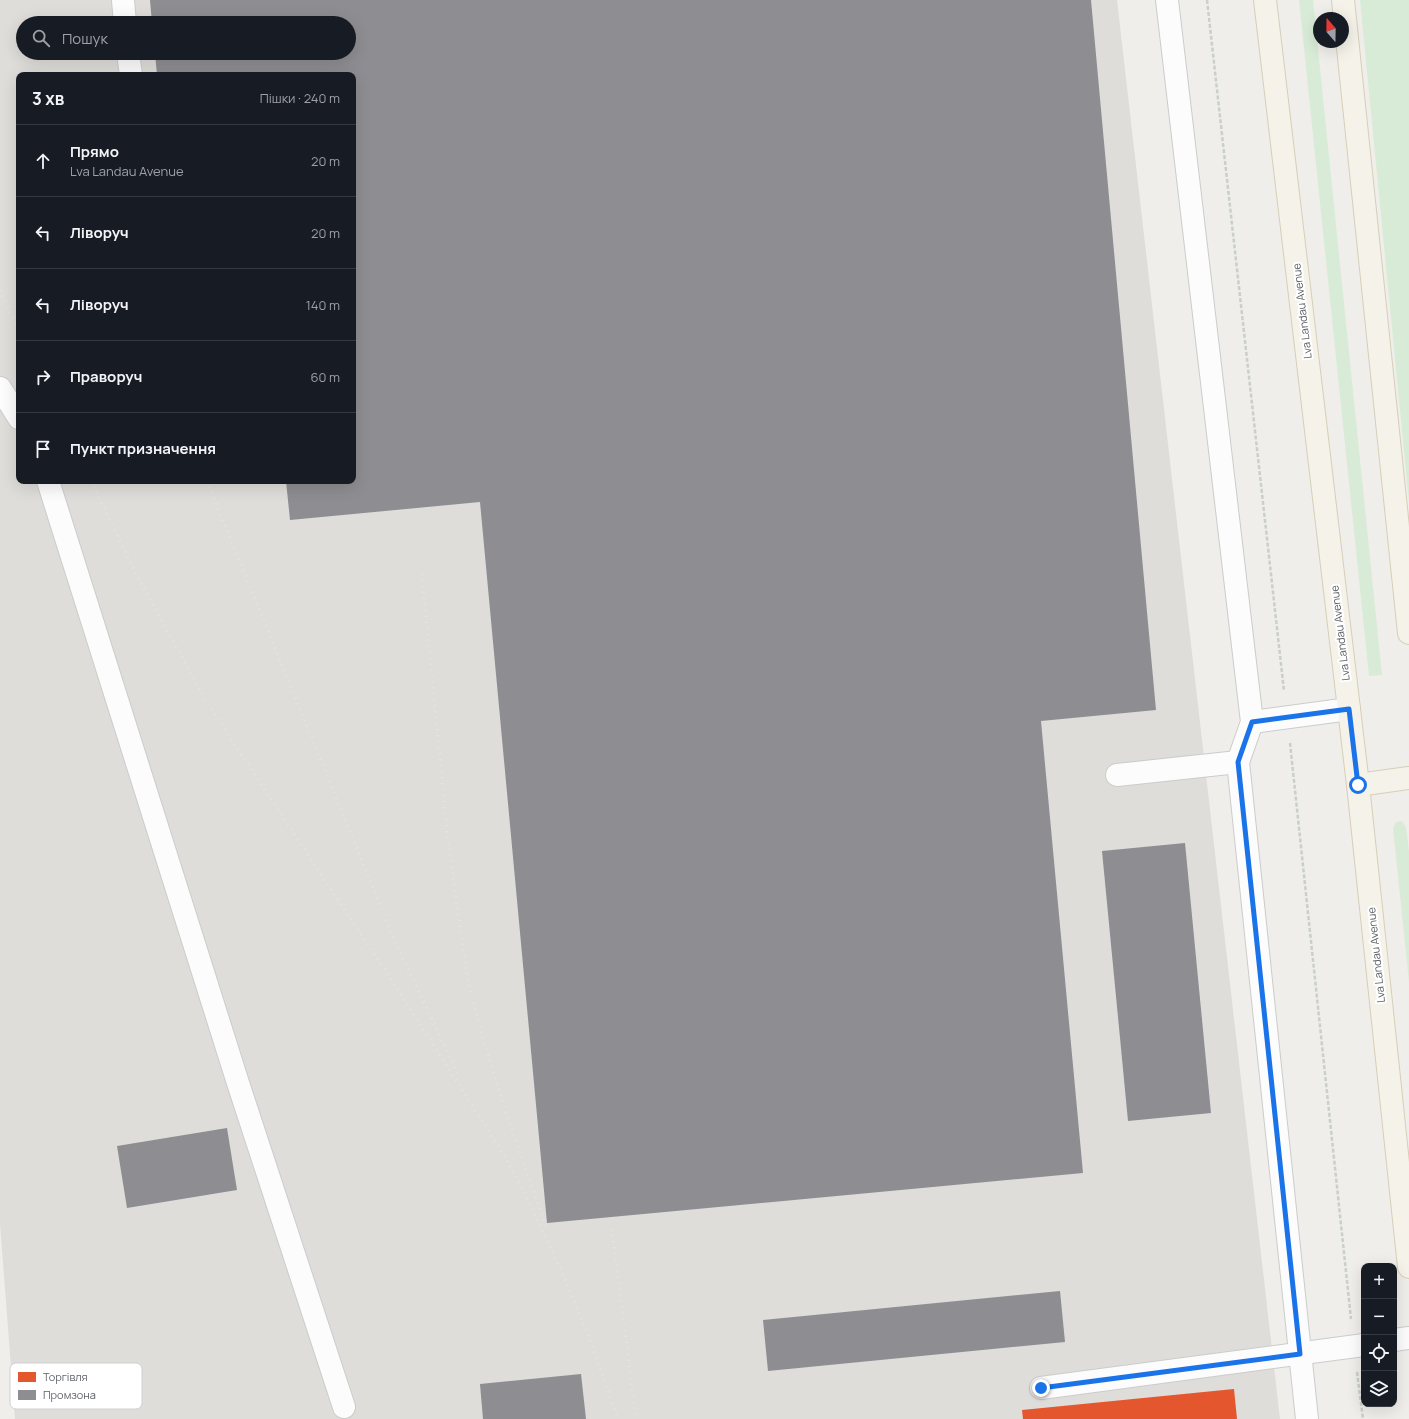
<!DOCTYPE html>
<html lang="uk">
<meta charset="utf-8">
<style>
:root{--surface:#171b24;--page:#242831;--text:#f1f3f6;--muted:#9ea1a6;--line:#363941}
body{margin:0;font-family:Manrope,sans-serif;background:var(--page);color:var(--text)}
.controls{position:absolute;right:12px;bottom:12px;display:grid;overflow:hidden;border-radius:8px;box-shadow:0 4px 16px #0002}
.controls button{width:36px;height:36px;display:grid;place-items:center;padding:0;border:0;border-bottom:1px solid var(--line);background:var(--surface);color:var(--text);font:20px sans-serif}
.compass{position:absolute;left:1313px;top:12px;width:36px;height:36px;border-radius:50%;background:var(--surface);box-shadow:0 4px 16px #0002;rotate:340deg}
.stop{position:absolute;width:12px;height:12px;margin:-9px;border:3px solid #1a73e8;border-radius:50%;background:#fff}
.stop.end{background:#1a73e8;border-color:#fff;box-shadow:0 1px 4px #0008}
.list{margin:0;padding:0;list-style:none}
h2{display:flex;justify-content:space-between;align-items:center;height:52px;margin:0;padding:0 16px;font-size:17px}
h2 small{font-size:13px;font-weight:400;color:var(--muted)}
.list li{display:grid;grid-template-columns:26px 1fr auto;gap:12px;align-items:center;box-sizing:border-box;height:72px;padding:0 16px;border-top:1px solid var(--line)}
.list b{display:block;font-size:15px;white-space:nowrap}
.list p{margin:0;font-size:13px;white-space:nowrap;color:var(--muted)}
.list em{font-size:13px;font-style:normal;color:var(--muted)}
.icon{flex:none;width:22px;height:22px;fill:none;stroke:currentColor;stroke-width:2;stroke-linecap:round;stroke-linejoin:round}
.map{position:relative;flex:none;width:1409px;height:1419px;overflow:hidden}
.search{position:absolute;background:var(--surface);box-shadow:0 4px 16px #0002;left:16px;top:16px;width:340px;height:44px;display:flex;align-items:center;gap:10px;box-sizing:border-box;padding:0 14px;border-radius:22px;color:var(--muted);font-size:15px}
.panel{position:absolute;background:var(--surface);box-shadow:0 4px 16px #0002;left:16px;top:72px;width:340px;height:412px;border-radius:8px}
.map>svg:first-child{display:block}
.industrial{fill:#dfddda;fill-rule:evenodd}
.green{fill:#d8ebd6}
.shops{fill:#e4572e}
.industry{fill:#8d8d92}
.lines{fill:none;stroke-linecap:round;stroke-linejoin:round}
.minor-casing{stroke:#cbcccc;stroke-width:24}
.major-casing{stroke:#d7ceb8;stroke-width:24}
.path{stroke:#cacfcc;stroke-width:2.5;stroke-dasharray:4 2;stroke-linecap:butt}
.minor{stroke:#fdfcfc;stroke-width:22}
.major{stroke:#f4f2e9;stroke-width:22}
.rail{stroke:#e4e4e4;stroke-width:3;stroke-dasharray:1 5;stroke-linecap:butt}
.route{stroke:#1a73e8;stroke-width:5}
.labels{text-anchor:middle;stroke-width:4;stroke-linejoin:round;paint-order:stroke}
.street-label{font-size:11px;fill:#5f6368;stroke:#fff}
.key{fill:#fff;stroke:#cfd0d2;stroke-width:1}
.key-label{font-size:11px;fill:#5f6368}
</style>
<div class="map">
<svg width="1409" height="1419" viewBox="0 0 1409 1419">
<rect width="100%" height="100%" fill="#efeeea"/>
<path class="industrial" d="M0,0H1117L1280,1419H15L0,1224ZM23,23H349V53H23ZM19,75H353V481H19Z"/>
<g class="green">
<polygon points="1299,0 1313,0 1382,675 1369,676"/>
<polygon points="1360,0 1409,0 1409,502"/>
<polygon points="1402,821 1406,827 1409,852 1409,982 1393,828 1396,822"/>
</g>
<polygon class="shops" points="1234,1389 1237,1419 1023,1419 1022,1410"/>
<g class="industry">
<polygon points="150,0 1091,0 1156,710 1041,721 1083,1173 547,1223 480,502 290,520 286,481 353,481 353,75 157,75 155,53 349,53 349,23 152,23"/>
<polygon points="1185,843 1211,1113 1128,1121 1102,851"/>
<polygon points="227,1128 237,1190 127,1208 117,1146"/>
<polygon points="1060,1291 1065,1342 768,1371 763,1320"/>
<polygon points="581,1374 586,1419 483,1419 480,1384"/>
</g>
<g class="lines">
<defs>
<g id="minor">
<polyline points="123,0 125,23"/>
<polyline points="1167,0 1252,722 1238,762 1307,1419"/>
<polyline points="128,53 131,75"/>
<polyline points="0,388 19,418"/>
<polyline points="48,481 238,1083 344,1407"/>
<polyline points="1252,722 1349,709"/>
<polyline points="1117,775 1238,762"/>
<polyline points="1394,1340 1409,1338"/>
<polyline points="1041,1388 1364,1345"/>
</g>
<g id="major">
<polyline points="1265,0 1358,785 1409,1267"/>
<polyline points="1343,0 1409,633"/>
<polyline points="1358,785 1409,778"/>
</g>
</defs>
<use href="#minor" class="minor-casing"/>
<use href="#major" class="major-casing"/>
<g class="path">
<polyline points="1207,0 1284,691"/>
<polyline points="1290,743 1351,1319"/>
<polyline points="1357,1372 1363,1419"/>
</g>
<use href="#minor" class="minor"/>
<use href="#major" class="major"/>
<g class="rail">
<polyline points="0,290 19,332"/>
<polyline points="91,481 134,570 206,701 398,990 504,1155 523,1190 560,1268 587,1332 618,1419"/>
<polyline points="207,481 395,942 459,1076"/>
<polyline points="422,574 448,841 460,927 468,980 480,1027 507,1116 546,1226"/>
<polyline points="612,1229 636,1419"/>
</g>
</g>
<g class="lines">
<polyline class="route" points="1041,1388 1300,1354 1238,762 1252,722 1349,709 1358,785"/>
</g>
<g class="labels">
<g class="street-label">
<text transform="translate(1302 311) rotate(-97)" y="4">Lva Landau Avenue</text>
<text transform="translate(1340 633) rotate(-97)" y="4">Lva Landau Avenue</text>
<text transform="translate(1376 955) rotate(-96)" y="4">Lva Landau Avenue</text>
</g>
</g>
<rect x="10" y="1363" width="132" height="46" rx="6" class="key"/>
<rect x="18" y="1372" width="18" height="10" fill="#e4572e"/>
<rect x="18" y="1390" width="18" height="10" fill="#8d8d92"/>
<g class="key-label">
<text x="43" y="1381">Торгівля</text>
<text x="43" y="1399">Промзона</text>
</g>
</svg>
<div class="controls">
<button>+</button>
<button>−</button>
<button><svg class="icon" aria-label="locate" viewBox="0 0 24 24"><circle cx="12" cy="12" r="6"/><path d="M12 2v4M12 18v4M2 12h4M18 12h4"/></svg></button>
<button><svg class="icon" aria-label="layers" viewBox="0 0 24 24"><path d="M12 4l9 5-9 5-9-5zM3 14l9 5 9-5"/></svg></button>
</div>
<svg class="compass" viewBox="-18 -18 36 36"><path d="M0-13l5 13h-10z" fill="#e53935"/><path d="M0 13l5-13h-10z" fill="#9ea1a6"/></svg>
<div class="stop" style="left:1358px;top:785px"></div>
<div class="stop end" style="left:1041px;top:1388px"></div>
<div class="search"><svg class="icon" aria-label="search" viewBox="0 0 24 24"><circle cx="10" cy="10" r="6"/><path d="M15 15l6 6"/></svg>Пошук</div>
<section class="panel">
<h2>3 хв<small>Пішки · 240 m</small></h2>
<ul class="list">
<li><svg class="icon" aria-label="ahead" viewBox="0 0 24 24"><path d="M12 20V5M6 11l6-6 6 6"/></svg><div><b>Прямо</b><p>Lva Landau Avenue</p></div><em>20 m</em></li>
<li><svg class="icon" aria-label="left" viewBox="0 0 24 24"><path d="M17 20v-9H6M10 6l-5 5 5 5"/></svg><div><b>Ліворуч</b></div><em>20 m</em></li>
<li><svg class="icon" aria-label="left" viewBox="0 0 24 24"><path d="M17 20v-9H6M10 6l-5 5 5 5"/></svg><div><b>Ліворуч</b></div><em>140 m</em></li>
<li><svg class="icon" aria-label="right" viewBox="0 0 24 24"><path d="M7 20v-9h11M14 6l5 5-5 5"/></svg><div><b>Праворуч</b></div><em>60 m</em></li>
<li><svg class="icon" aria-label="arrive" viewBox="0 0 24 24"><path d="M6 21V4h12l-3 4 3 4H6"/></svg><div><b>Пункт призначення</b></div></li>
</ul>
</section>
</div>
